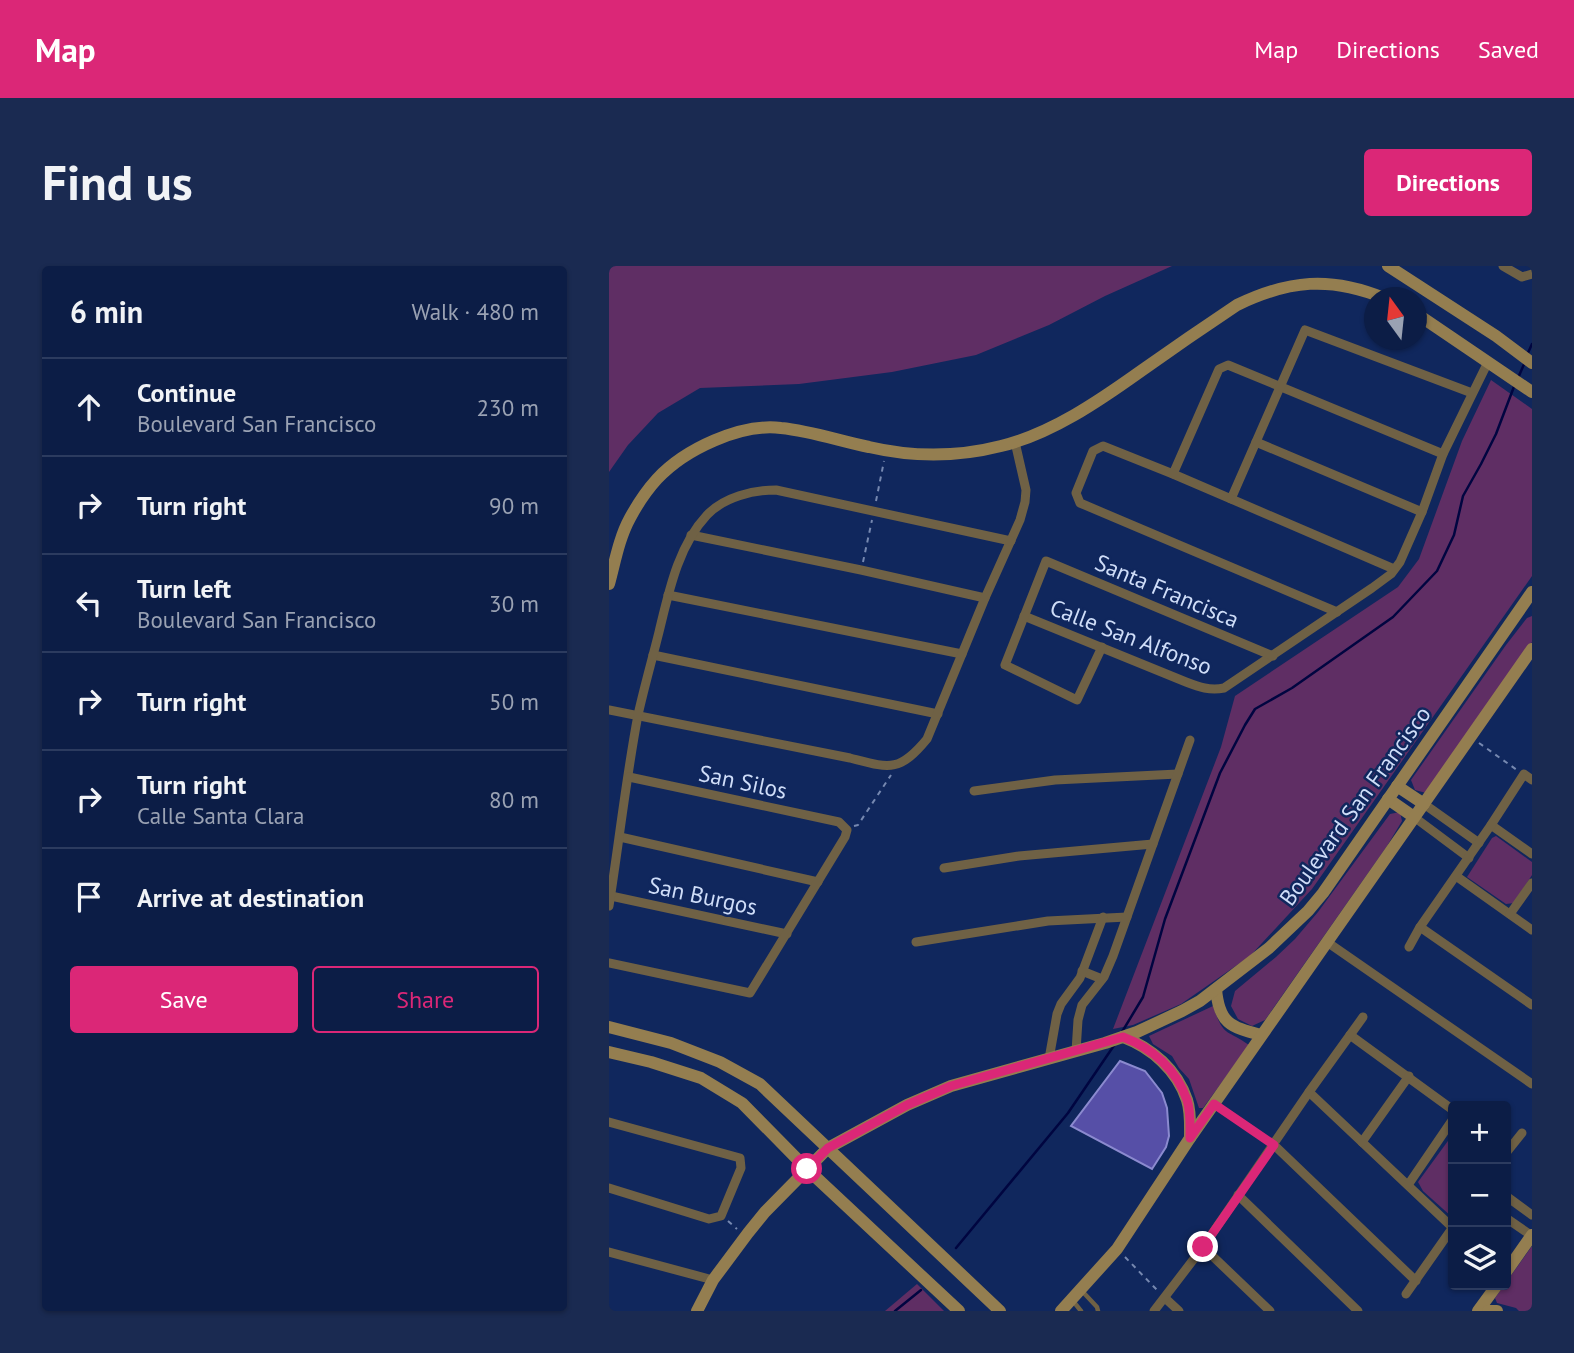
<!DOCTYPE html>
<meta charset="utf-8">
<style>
:root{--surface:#0c1d46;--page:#1a2a51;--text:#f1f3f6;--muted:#9aa2b3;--line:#2c3b5f;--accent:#db2777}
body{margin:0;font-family:"PT Sans",sans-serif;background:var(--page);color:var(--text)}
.controls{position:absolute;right:21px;bottom:21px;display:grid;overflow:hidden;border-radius:7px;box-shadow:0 2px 5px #0004}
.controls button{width:63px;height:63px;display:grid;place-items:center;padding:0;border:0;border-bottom:2px solid var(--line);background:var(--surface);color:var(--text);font:35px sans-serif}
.compass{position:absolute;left:755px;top:21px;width:63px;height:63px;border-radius:50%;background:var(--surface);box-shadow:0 2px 5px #0004;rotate:345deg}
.stop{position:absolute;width:21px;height:21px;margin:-16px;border:5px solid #db2777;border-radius:50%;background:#fff}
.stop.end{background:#db2777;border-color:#fff;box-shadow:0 2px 7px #0008}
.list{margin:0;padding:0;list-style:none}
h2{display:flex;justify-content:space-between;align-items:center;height:91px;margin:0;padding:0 28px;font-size:30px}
h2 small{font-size:23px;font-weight:400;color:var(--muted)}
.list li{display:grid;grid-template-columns:46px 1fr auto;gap:21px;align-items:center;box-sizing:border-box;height:98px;padding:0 28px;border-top:2px solid var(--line)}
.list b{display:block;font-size:26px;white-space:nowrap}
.list p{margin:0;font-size:23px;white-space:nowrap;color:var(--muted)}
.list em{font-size:23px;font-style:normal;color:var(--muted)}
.actions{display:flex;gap:14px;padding:21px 28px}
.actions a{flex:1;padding:16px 0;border:2px solid var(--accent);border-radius:7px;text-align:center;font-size:24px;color:var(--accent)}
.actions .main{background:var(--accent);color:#fff}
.icon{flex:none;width:38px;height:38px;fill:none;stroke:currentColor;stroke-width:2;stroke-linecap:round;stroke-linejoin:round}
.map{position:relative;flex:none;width:923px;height:1045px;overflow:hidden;border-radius:7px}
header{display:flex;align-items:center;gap:42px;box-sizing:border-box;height:98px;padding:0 35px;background:var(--accent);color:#fff}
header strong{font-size:33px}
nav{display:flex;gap:38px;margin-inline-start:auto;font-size:24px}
.intro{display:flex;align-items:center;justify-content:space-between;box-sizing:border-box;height:168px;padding:0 42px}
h1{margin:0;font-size:49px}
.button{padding:18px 32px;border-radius:7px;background:var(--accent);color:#fff;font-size:24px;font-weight:700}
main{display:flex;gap:42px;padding:0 42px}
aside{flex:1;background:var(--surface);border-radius:7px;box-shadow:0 2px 5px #0004}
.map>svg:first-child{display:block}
.green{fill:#5f2e64}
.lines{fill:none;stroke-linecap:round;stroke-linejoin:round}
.stream{stroke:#000540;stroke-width:2.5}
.building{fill:#564fa7;stroke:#8b8acf;stroke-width:2}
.path{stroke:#7688b0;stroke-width:2;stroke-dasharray:5 5;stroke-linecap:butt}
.lane{stroke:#6f6145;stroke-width:4.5}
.street{stroke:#6f6145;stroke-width:9}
.secondary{stroke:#947e50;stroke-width:12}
.route{stroke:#db2777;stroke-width:9}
.labels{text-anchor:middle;stroke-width:5;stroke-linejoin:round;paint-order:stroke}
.street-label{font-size:23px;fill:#cfddf8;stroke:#10275d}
</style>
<header>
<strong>Map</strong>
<nav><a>Map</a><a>Directions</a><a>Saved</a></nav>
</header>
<div class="intro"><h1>Find us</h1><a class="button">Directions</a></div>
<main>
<aside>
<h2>6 min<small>Walk · 480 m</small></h2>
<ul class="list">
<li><svg class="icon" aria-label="ahead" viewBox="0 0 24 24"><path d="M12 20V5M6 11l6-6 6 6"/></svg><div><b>Continue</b><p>Boulevard San Francisco</p></div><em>230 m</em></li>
<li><svg class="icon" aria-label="right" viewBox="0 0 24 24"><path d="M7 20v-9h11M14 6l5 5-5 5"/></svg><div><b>Turn right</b></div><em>90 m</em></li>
<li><svg class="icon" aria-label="left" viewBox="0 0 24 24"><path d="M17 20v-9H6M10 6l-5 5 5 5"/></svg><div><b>Turn left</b><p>Boulevard San Francisco</p></div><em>30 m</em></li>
<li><svg class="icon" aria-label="right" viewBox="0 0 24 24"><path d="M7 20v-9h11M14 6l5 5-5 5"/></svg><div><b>Turn right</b></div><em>50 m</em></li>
<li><svg class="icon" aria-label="right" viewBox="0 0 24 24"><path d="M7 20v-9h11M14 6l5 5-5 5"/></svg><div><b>Turn right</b><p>Calle Santa Clara</p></div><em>80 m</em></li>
<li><svg class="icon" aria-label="arrive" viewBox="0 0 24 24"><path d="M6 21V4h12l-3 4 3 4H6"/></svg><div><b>Arrive at destination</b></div></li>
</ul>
<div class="actions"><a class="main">Save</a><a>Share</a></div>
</aside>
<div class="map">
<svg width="923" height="1045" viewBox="0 0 923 1045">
<rect width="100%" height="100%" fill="#10275d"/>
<g class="green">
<polygon points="0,0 563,0 496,30 440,59 367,89 283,106 190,118 91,122 49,147 19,179 0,206"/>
<polygon points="882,114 923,143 923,310 703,623 641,690 572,738 524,759 504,763 612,481 626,430 789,321 810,293 853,175"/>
<polygon points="923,350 923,376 817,527 806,524 802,514 897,379 918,352"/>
<polygon points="791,546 793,555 778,580 656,754 643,760 629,753 622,740 626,725 667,691 686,673 709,646 781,548"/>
<polygon points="887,570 923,596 923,609 905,637 897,638 858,611 883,572"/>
<path d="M604,740C615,772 616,762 640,779L594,842H590L580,813L570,802L563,790L544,778L540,770Z"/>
<polygon points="844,868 844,950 843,951 814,925 809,916"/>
<polygon points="923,980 923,1045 910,1045 907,1042 888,1037 886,1032"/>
<polygon points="308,1018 335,1045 276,1045"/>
</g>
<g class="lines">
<g class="stream">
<polyline points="918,89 923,78"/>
<polyline points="909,112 916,96"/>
<polyline points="513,766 534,731 556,653 611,507 636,459 646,443 683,422 784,351 828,305 845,269 854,230 872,198 887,168 906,118"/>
<polyline points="347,982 459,847 506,778"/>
<polyline points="286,1045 312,1024"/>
</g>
</g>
<polygon class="building" points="511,795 536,805 553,827 558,842 560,870 557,881 543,903 462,860"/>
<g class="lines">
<g class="path">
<polyline points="267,235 275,195"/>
<polyline points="254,296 263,254"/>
<polyline points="870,477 908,504"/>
<polyline points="245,560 249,559 282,509"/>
<polyline points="614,844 656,872"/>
<polyline points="119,955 128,963"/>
<polyline points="516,991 549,1025"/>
</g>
<g class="lane">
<polyline points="473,1025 488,1041 489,1045"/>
<polyline points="464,1035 472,1045"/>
</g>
<g class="street">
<polyline points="894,0 913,11 923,8"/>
<polyline points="647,176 813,246"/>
<polyline points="564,208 610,103 619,99 834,188"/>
<polyline points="622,233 696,64 863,127"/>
<polyline points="82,269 252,304 376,332"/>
<polyline points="59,329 353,388"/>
<polyline points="728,346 471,237 467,227 484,185 494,180 564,208 785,303"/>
<path d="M415,350L577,416C590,421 601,425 615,422L763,322L782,308L791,296L813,246L834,188L879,96"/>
<polyline points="493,381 468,434 396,399 437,295 664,390"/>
<polyline points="44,389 329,448"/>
<path d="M0,444L241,492C280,502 290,507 318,473L376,332L411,254L416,236L417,224L406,176"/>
<polyline points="365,525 446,514 569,508"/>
<polyline points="815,538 870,577"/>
<polyline points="805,551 860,592"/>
<polyline points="882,559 923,588"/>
<polyline points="11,571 209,616"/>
<polyline points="335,602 410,590 544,578"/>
<polyline points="847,610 923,664"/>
<polyline points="2,630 178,668"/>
<path d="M0,640C10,577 17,512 29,449C35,422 43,394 50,366C60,325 69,280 98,249C115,231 144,224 167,224L402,275"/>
<polyline points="901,648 923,617"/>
<polyline points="811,661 923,739"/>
<polyline points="307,676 439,655 518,651"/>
<polyline points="718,676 923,818"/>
<polyline points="800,681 811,661 882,559 915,508 923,514"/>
<polyline points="0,697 141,727 236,571 238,564 230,556 20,511"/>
<polyline points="473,705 493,713"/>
<polyline points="741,769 844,844"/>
<polyline points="467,785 469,754 473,739 495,711 504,690 581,474"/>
<polyline points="440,793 448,748 452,738 471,712 494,651"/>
<polyline points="700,826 844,962"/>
<polyline points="0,856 131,892 132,902 112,950 100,953 0,922"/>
<polyline points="753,876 800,810"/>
<polyline points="665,879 807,1015"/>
<polyline points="897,887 913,867"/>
<polyline points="799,919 844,853"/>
<polyline points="629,929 749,1045"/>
<polyline points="897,930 923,949"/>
<polyline points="897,952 923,970"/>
<polyline points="594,981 661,1045"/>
<polyline points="0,986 104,1014"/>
<polyline points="797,1028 844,961"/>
<polyline points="556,1032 570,1045"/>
<polyline points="545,1045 594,981 700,826 754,751"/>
</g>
<g class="secondary">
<polyline points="779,0 887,70 923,97"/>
<polyline points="808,48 923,126"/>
<path d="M0,318C6,296 10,272 21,252C28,239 38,224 48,213C76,183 132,157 172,162C202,165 231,175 260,181C303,191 349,191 392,180C442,168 490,135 532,105C563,83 595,61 628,39C680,14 721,10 775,32"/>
<polyline points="788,520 815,538"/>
<polyline points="779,533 805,551"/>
<path d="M607,723C610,757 621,761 652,769"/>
<polyline points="0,761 62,777 111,796 151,818 391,1045"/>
<path d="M514,771C543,782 568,804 578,834C582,846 581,859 581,872"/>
<polyline points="0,786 42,796 92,812 133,837 198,903 350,1045"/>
<polyline points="897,1006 923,969"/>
<polyline points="88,1045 104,1014 139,967 156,946 219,882 298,839 342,820 496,777 528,766 573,745 591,735 660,682 699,645 714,627 923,326"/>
<polyline points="452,1045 508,983 581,872 923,383"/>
<polyline points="869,1045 888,1019"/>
<polyline points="879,1045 888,1045"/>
</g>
</g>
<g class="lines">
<path class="route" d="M198,903L219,882L298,839L342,820L514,771C543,782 568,804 578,834C582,846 581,860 581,872L605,838L665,879L594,981"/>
</g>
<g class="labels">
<g class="street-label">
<text transform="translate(558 325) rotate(23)" y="8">Santa Francisca</text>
<text transform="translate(522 371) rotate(21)" y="8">Calle San Alfonso</text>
<text transform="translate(134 516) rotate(12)" y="8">San Silos</text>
<text transform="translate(746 540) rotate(-54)" y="8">Boulevard San Francisco</text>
<text transform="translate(94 630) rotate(12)" y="8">San Burgos</text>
</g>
</g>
</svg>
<div class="controls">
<button>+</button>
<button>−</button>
<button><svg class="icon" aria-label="layers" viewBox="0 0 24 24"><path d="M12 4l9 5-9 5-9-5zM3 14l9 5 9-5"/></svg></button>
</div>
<svg class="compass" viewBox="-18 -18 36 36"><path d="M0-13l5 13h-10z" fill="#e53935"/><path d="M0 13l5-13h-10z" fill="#9aa2b3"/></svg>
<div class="stop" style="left:198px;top:903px"></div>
<div class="stop end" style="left:594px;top:981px"></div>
</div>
</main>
